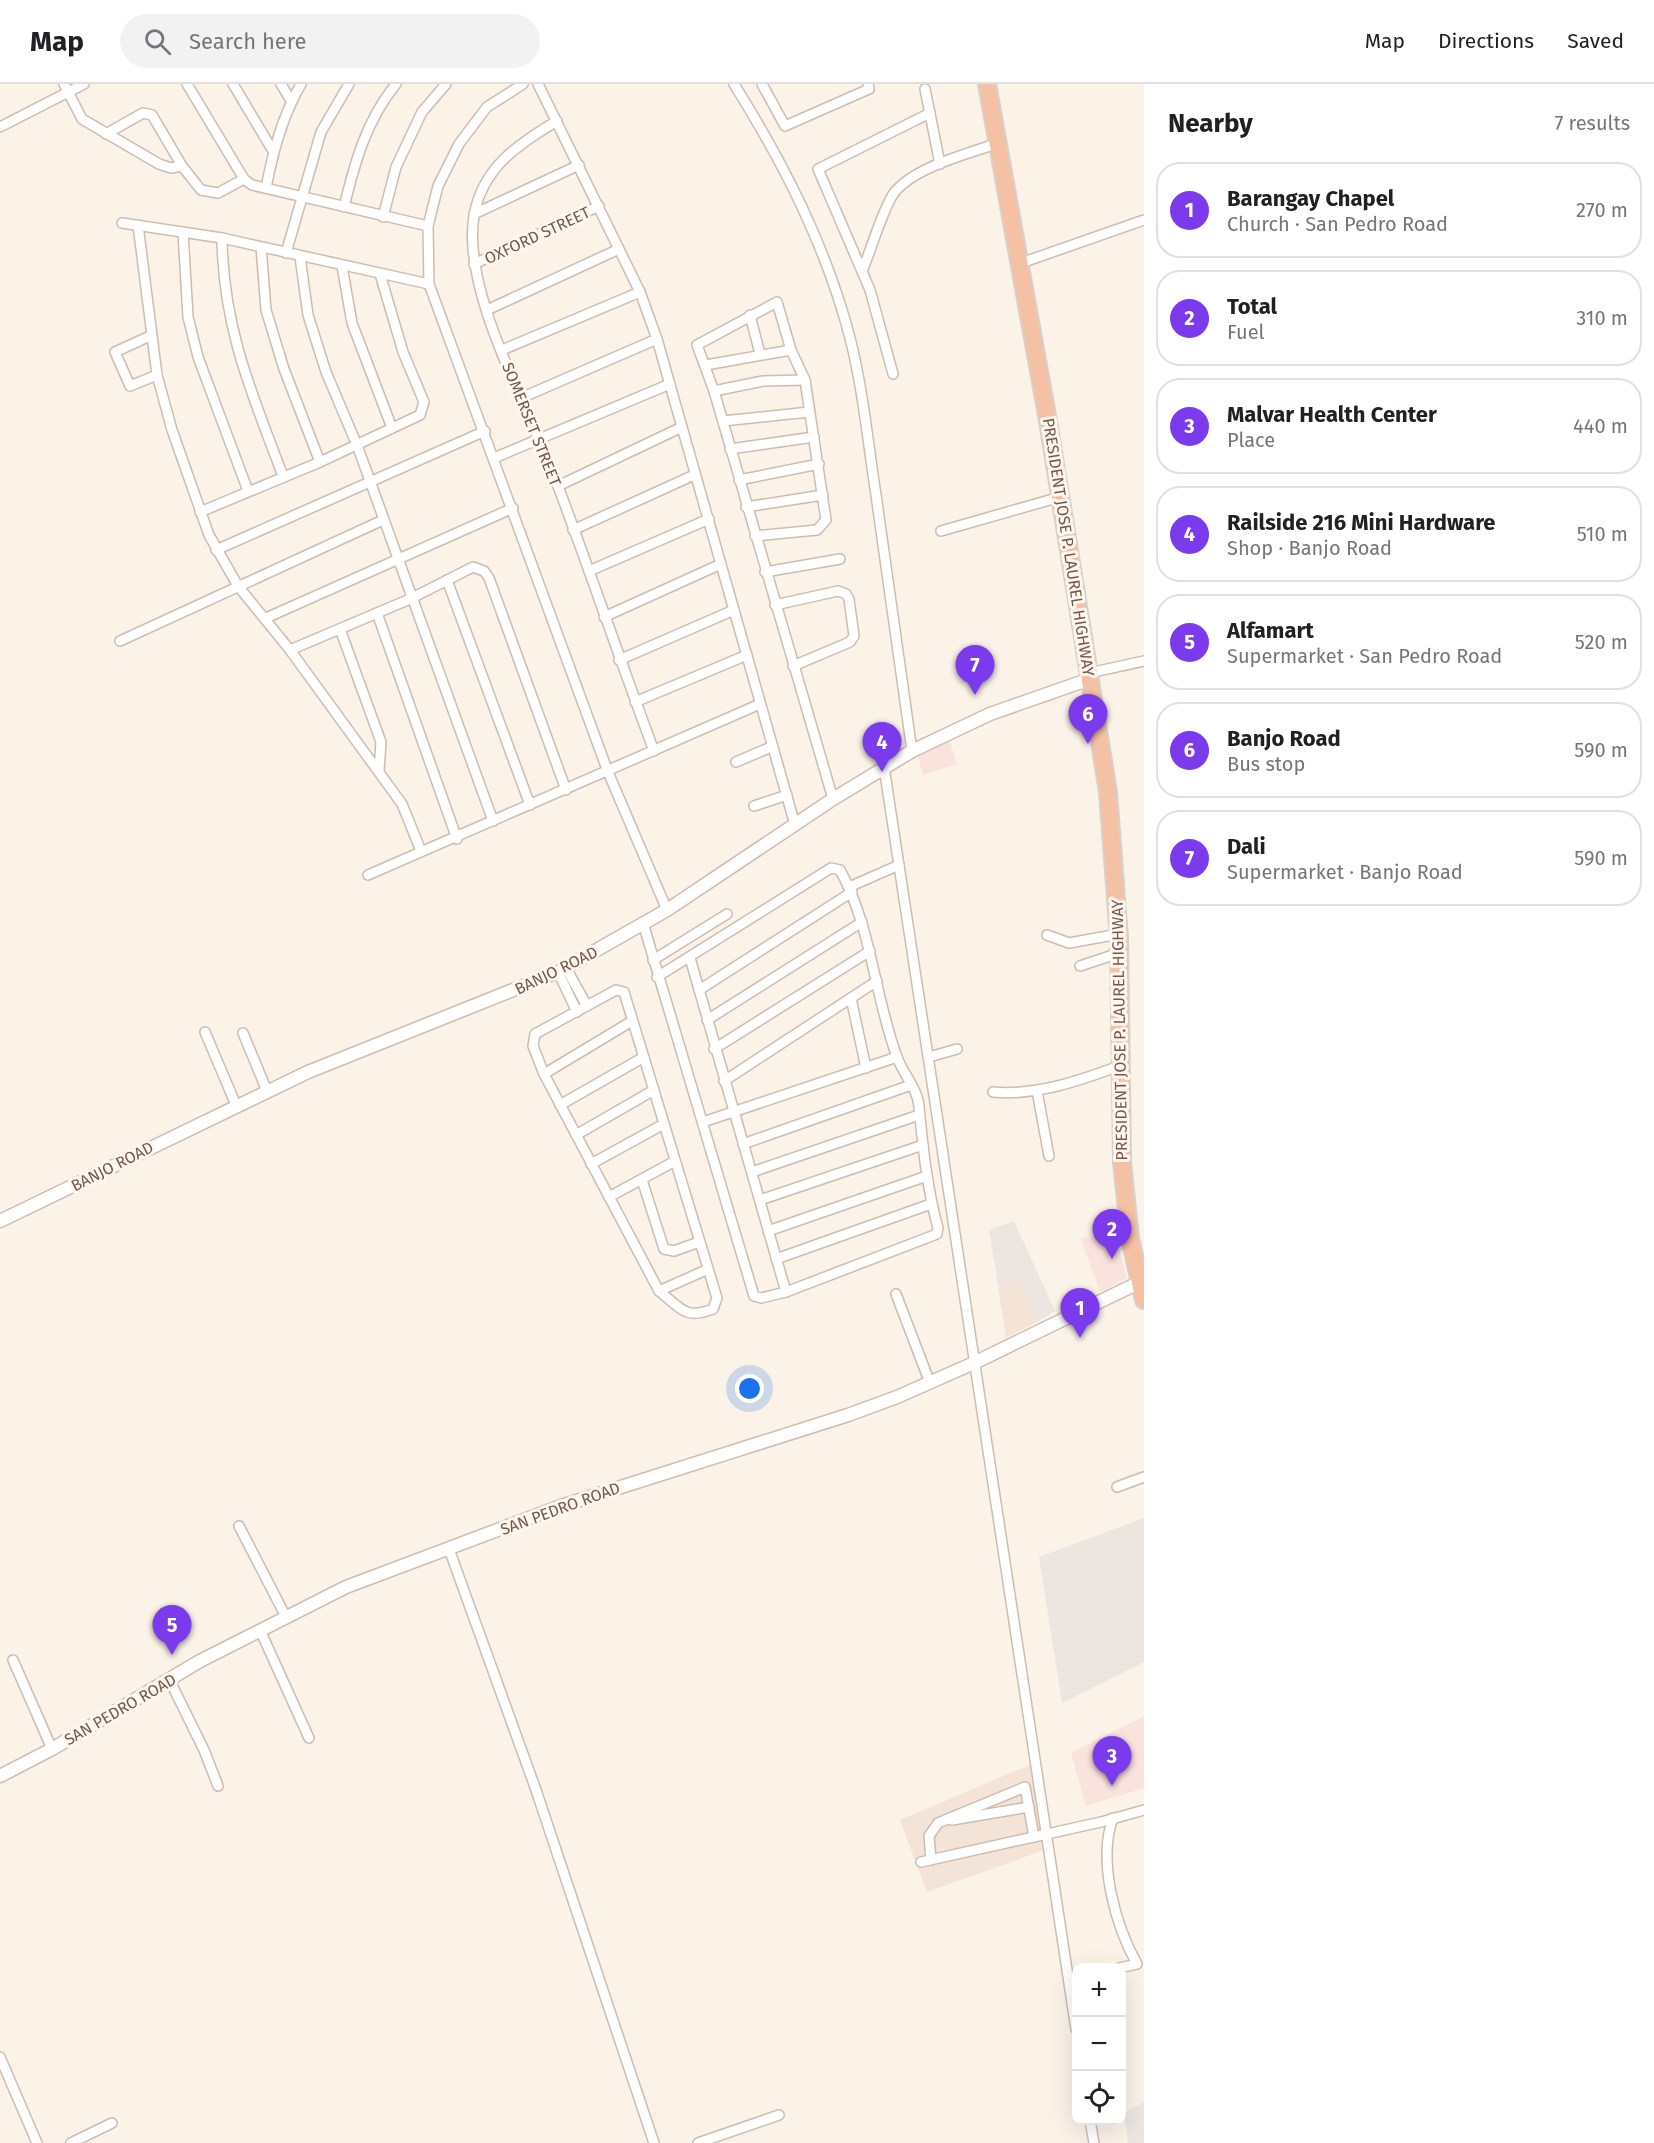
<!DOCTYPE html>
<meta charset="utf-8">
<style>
:root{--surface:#fff;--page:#f2f2f2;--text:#202124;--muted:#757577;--line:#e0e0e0;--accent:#7c3aed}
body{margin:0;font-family:"Fira Sans",sans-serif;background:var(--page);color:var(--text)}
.controls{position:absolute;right:18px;bottom:18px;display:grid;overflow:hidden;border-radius:12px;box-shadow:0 6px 24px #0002}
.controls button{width:54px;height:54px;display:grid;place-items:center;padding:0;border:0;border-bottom:2px solid var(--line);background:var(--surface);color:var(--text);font:30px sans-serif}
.you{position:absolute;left:750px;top:1305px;width:21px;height:21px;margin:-15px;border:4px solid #fff;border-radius:50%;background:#1a73e8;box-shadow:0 0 0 9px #1a73e833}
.badge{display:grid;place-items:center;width:39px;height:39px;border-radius:50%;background:var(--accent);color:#fff;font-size:20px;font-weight:700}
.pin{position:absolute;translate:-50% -50px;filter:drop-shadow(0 2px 3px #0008)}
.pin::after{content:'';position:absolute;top:32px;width:21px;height:18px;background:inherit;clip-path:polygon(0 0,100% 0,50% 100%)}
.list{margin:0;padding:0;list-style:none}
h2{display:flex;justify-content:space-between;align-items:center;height:78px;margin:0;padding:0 24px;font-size:26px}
h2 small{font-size:20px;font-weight:400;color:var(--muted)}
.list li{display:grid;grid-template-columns:39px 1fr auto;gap:18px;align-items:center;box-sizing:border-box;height:96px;margin:0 12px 12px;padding:0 12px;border:2px solid var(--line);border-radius:24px}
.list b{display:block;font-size:22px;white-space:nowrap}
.list p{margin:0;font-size:20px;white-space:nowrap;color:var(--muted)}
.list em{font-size:20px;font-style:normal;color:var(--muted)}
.icon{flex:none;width:33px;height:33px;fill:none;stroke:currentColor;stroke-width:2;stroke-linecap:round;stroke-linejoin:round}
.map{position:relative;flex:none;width:1144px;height:2059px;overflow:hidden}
header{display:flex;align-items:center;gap:36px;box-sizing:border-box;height:84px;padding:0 30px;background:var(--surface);border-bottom:2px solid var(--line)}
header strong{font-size:28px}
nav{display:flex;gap:33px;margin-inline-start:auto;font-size:21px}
.search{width:420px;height:54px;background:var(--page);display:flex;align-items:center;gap:15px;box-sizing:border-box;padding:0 21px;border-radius:33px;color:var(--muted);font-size:22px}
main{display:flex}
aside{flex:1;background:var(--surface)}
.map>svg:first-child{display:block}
.residential{fill:#f3e4d7}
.commercial{fill:#fbe3dd}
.industrial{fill:#ece6e1}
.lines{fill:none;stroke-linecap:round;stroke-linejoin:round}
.minor-casing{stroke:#cfbcb1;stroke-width:12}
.tertiary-casing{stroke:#cfbcb1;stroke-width:15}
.trunk-casing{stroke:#d8d0cd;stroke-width:20}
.minor{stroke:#fff;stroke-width:9}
.tertiary{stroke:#fff;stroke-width:12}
.trunk{stroke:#f4c1a4;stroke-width:16}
.labels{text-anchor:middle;stroke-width:6;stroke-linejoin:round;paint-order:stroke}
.street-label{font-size:16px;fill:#74584d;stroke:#fef7ef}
</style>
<header>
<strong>Map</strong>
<div class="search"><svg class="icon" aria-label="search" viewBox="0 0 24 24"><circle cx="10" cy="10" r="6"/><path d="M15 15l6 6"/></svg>Search here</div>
<nav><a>Map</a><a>Directions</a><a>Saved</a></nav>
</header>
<main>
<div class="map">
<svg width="1144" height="2059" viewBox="0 0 1144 2059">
<rect width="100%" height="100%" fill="#fbf2e8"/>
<g class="residential">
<polygon points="1019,1195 1039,1237 1006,1254 998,1202"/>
<polygon points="1034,1679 1047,1765 927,1808 900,1736"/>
</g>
<g class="commercial">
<polygon points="949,655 957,680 923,691 917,668"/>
<polygon points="1114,1147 1127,1194 1100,1208 1081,1155"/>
<polygon points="1144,1632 1144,1704 1086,1722 1071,1669"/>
</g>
<g class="industrial">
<polygon points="1014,1137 1055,1227 1039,1237 1019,1195 998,1202 989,1146"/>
<polygon points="1144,1434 1144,1578 1062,1619 1039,1473"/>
<polygon points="1144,2018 1144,2059 1128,2059 1124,2029"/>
</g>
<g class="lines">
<defs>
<g id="minor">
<polyline points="64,0 82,35 159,80 171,84 182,82"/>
<polyline points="187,0 244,95 252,101 428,142"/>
<polyline points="233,0 273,67"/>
<polyline points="281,0 291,17"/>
<polyline points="523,0 487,23 459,60 438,102 428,142 429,200 608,688 667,826"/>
<polyline points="538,0 640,208 657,255 795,741"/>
<path d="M734,0C784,80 826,162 850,254C863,305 868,359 876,411C888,496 900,582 912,667"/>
<polyline points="762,0 785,42 869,5 868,0"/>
<polyline points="925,5 940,80"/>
<path d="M557,37C518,60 482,84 474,132C461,208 532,330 558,402C591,490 621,579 654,667"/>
<polyline points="0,43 84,0"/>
<polyline points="106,50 143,29 152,31 182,82 201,106 218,109 244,95"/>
<path d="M266,104C273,68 282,33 301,0"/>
<path d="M344,123C355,78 366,37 396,0"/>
<polyline points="474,130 579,81"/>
<polyline points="383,133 396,83 422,28 446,0"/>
<polyline points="122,139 222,154 429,200"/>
<polyline points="138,141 157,291 172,346 209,451 238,502 290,566 402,720 421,767"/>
<polyline points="183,148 188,233 198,273 248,407"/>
<path d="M222,154C223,244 252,310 283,392"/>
<polyline points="261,163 266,226 284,285 320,378"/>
<polyline points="286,169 321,48 349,0"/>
<polyline points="300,173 308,231 326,288 357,361 493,737"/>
<polyline points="1021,179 1144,136"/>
<polyline points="474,180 599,122"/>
<polyline points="342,182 352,239 392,344"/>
<path d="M862,187C871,167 882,126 894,109C914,83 968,70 998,59"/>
<polyline points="487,226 619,165"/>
<polyline points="750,231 760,270"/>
<polyline points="150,252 115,268 130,302 157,291"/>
<polyline points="502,266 640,208"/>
<polyline points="706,281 791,266"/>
<polyline points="893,290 870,206 818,85 930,29"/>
<polyline points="714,307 763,297 805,296"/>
<polyline points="521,314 657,255"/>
<polyline points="723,337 809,328"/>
<polyline points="730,365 814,353"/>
<polyline points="494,374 670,300"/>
<polyline points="739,396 819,380"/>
<polyline points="558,402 682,343"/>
<polyline points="746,423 823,411"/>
<polyline points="200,428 320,378 420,331 424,318 403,268 380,190"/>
<polyline points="573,446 694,391"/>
<polyline points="941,447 1060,413"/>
<polyline points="755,452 817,446 826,436 805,296 791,266 777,218 697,261 714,307 833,715"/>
<polyline points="216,466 485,347"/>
<polyline points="589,487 709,435"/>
<polyline points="765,488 840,475"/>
<polyline points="447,496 530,721"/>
<polyline points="775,521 838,507 846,510 849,515 854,552 850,558 793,582"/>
<polyline points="377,529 457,755"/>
<polyline points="604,533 721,480"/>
<polyline points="266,534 513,424"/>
<polyline points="340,545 381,658 379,686"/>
<polyline points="120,557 383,436"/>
<polyline points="290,566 410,515 473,483 484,487 489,494 566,706"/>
<polyline points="619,576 734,526"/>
<polyline points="1089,589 1144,577"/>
<polyline points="635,618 747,571"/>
<polyline points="736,678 771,663"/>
<polyline points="884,683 1076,1945"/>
<polyline points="754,722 787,711"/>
<polyline points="368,791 760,620"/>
<polyline points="849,803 899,781"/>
<path d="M643,839L754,1212L761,1214L786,1208L937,1150L938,1144C927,1104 923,1064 919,1023C918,1005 903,990 897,973C874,911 872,844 840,786L831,784L657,893"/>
<polyline points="1047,851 1069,859 1119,850"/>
<polyline points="690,874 786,1208"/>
<polyline points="653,876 727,830"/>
<polyline points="1080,882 1119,869"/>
<polyline points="566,884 587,922"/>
<polyline points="558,888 577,928"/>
<path d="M616,906L624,908L717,1214L713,1225C684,1236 681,1224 659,1207L544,990L533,962L535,950Z"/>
<polyline points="699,906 852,808"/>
<polyline points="851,914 866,984"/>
<polyline points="707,936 862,838"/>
<polyline points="205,948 236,1021"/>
<polyline points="243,949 267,1007"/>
<polyline points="714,965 870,867"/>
<polyline points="929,973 957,965"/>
<polyline points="544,990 632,937"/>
<polyline points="724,997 877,897"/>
<polyline points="1037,1007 1049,1072"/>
<path d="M993,1008C1035,1012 1079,997 1119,982"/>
<polyline points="560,1021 644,973"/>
<polyline points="703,1038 897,973"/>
<polyline points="576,1051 654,1006"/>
<polyline points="743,1060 911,1001"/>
<polyline points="591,1080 662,1041"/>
<polyline points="752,1088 919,1031"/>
<polyline points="642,1096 664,1165 674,1167 699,1158"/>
<polyline points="609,1113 675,1077"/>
<polyline points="760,1116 923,1061"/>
<polyline points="768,1147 927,1092"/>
<polyline points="776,1175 931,1120"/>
<polyline points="659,1207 706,1186"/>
<polyline points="896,1210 930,1299"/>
<polyline points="1117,1403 1144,1393"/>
<polyline points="239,1442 286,1533"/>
<polyline points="449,1465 536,1706 654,2059"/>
<polyline points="260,1546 309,1654"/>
<polyline points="13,1576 52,1665"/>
<polyline points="170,1597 204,1666 218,1702"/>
<path d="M1113,1734C1097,1777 1116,1843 1137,1880L1119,1884"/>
<polyline points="952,1736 1029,1723"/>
<polyline points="931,1776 929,1752 938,1739 1025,1703 1034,1753"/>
<polyline points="921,1778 1101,1738 1144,1726"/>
<polyline points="0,1973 37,2059"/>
<polyline points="1090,2036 1094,2059"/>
<polyline points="71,2059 112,2039"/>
<polyline points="698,2059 779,2031"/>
</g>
<g id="tertiary">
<polyline points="0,1137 308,988 558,888 667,826 833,715 912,667 990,630 1090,595"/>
<polyline points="0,1692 52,1665 200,1577 346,1503 561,1422 848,1331 897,1313 974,1279 1140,1198"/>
</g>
<polyline id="trunk" points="987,0 1048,337 1108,708 1119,854 1122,1078 1130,1154 1144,1216"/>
</defs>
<use href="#minor" class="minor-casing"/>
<use href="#tertiary" class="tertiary-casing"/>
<use href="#trunk" class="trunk-casing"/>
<use href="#minor" class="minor"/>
<use href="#tertiary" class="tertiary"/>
<use href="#trunk" class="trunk"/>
</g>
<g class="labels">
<g class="street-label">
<text transform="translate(537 151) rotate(-25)" y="6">OXFORD STREET</text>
<text transform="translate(532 340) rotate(68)" y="6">SOMERSET STREET</text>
<text transform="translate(1069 463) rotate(81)" y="6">PRESIDENT JOSE P. LAUREL HIGHWAY</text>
<text transform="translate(556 886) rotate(-26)" y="6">BANJO ROAD</text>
<text transform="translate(1119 946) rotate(-91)" y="6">PRESIDENT JOSE P. LAUREL HIGHWAY</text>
<text transform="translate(112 1082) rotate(-27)" y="6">BANJO ROAD</text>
<text transform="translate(560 1424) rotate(-20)" y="6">SAN PEDRO ROAD</text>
<text transform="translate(120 1625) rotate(-30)" y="6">SAN PEDRO ROAD</text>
</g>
</g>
</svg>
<div class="controls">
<button>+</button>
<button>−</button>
<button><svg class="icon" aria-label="locate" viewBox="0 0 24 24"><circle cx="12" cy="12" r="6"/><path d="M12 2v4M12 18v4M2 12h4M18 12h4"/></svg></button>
</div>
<div class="you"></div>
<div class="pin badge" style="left:1080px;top:1254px">1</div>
<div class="pin badge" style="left:1112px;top:1175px">2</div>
<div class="pin badge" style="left:1112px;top:1702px">3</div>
<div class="pin badge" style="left:882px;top:688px">4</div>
<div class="pin badge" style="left:172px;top:1571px">5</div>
<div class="pin badge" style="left:1088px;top:660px">6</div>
<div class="pin badge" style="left:975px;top:611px">7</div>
</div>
<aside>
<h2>Nearby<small>7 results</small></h2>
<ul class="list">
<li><span class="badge">1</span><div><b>Barangay Chapel</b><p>Church · San Pedro Road</p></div><em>270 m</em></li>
<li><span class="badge">2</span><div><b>Total</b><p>Fuel</p></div><em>310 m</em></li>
<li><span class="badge">3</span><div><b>Malvar Health Center</b><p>Place</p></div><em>440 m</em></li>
<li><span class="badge">4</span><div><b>Railside 216 Mini Hardware</b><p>Shop · Banjo Road</p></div><em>510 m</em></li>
<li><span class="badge">5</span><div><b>Alfamart</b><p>Supermarket · San Pedro Road</p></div><em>520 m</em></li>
<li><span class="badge">6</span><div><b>Banjo Road</b><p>Bus stop</p></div><em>590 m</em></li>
<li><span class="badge">7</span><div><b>Dali</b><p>Supermarket · Banjo Road</p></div><em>590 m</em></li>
</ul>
</aside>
</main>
